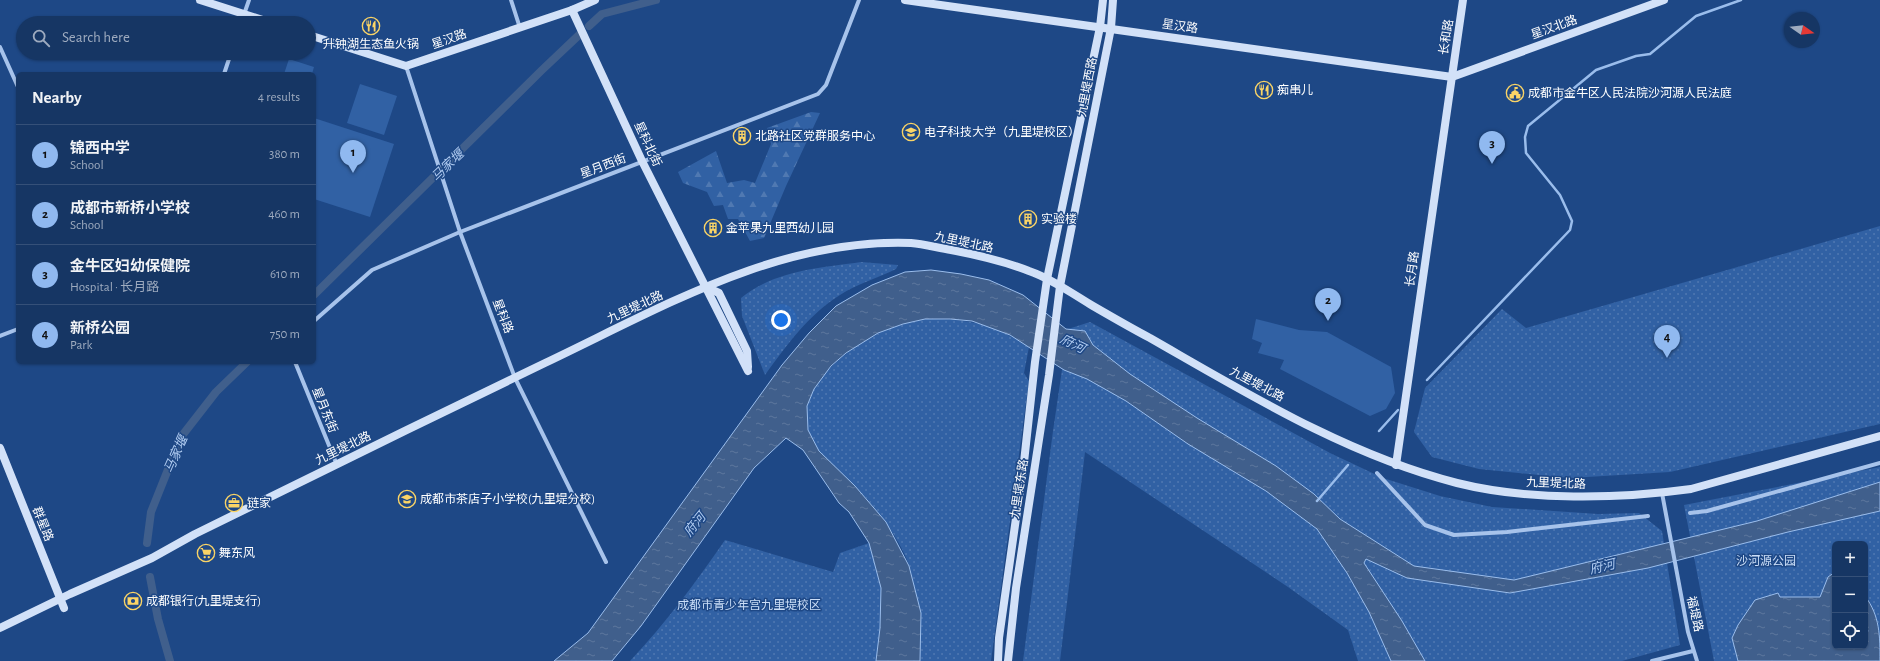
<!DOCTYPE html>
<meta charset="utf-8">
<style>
:root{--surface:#163664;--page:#23416d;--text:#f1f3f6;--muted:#9eabbf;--line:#355078;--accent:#90b9f0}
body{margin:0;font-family:"Alegreya Sans","Noto Sans SC",sans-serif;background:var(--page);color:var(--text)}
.controls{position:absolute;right:12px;bottom:12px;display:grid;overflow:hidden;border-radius:6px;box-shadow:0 1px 3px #0004}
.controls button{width:36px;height:36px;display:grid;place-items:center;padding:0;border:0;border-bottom:1px solid var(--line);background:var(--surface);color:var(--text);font:20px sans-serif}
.compass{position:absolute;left:1784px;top:12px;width:36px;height:36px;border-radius:50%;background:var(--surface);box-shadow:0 1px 3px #0004;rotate:104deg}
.you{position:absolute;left:781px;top:320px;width:14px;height:14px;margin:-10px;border:3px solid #fff;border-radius:50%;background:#1a73e8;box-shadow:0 0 0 6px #1a73e833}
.badge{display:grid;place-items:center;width:26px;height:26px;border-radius:50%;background:var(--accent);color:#111;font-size:13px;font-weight:700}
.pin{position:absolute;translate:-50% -33px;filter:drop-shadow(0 1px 2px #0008)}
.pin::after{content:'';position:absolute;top:21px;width:14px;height:12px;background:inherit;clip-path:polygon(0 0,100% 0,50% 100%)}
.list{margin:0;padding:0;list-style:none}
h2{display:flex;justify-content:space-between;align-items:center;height:52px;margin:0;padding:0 16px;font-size:17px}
h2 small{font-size:13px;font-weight:400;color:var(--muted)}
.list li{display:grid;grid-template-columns:26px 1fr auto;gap:12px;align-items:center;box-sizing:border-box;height:60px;padding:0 16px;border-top:1px solid var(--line)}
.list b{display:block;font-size:15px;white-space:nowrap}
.list p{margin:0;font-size:13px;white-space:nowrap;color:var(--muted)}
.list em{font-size:13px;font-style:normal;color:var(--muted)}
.icon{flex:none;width:22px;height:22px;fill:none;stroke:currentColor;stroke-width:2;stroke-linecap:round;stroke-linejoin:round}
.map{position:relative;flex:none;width:1880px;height:661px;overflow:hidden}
.search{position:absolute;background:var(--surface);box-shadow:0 1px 3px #0004;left:16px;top:16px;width:300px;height:44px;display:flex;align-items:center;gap:10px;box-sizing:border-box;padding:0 14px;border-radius:22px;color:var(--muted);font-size:15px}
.panel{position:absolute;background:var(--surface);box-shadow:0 1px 3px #0004;left:16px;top:72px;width:300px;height:292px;border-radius:6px}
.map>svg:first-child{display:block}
.green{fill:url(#green-dots);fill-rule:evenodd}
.forest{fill:url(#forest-firs)}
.pitch{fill:#3161a4}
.water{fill:url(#water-ripples);stroke:#9abdec}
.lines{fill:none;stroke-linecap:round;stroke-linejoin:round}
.stream{stroke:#9abdec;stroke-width:2.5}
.canal{stroke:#405f8c;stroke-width:8}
.street{stroke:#a7c3eb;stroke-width:4}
.secondary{stroke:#d2e1f8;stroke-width:8}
.labels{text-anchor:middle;stroke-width:3;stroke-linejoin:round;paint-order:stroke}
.street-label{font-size:12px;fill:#fff;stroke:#1e4886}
.poi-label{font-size:12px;fill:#fff;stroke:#1e4886;text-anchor:start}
.park-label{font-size:12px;fill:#cbdef8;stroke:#1e4886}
.water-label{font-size:13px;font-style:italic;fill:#b2cdf2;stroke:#1e4886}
</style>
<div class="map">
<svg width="1880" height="661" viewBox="0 0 1880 661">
<defs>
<pattern id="green-dots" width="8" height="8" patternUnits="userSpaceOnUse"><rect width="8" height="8" fill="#3161a4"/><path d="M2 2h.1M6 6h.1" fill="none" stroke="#5079b2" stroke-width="1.8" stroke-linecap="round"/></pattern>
<pattern id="forest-firs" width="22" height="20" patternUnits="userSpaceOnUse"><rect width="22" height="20" fill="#3161a4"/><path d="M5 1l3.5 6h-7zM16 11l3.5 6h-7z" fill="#5079b2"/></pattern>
<pattern id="water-ripples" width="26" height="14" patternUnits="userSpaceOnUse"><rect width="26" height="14" fill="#405f8c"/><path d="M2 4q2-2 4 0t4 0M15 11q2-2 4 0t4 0" fill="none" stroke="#5d779d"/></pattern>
</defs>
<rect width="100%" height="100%" fill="#1e4886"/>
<g class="green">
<polygon points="1880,226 1880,424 1670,472 1570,478 1479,469 1432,457 1414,432 1425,388 1502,309 1526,328"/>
<path d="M861,262L898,265L896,269C878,278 857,284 840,295C809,314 786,346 765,375L742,316L741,298C776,270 819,268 861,262Z"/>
<path d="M925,319C968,319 992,323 1029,347L1024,373L1029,381L991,661H920C921,648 917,632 916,619C914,604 914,578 909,565C899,537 875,507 855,486C838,469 816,454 808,431C795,389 846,349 879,333C893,326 909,323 925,319Z"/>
<polygon points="1090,322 1330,453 1383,478 1440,496 1492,507 1598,514 1639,513 1662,531 1680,645 1622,661 1358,661 1348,630 1288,587 1085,452 1060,661 1023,661 1053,431 1068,329"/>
<path d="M1880,467V661H1714L1684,505ZM1835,544H1865V646H1835Z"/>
<path d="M725,540L833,572L840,553L869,543L881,588L880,628L876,661H630C666,623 696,582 725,540Z"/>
</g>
<polygon class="forest" points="811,112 820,113 786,186 764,238 750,241 738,219 728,219 723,205 714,206 707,192 683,183 678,172 716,151 727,183 744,180 755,183 771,144 767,128"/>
<g class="pitch">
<polygon points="289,59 314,67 312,74 284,74"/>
<polygon points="360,84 397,96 384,135 347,123"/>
<polygon points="314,118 394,144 370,217 314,199"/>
<polygon points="1256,319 1299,330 1327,332 1391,367 1395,393 1386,409 1370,416 1280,369 1284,360 1258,353 1262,343 1252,339"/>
</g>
<g class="water">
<polygon points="931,270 961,274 989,280 1023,295 1066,329 1085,331 1093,345 1130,374 1197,418 1276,466 1314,494 1340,519 1414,566 1514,580 1757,521 1880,482 1880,511 1788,532 1648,568 1510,593 1407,578 1366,559 1364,563 1402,621 1425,661 1391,661 1369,612 1347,573 1317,529 1266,491 1188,444 1126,401 1087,379 1064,370 1010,335 972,321 950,319 925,319 903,324 878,333 846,353 831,366 814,389 807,406 808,430 819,451 855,486 886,522 909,566 921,613 920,661 876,661 880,628 881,588 869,543 849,512 839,503 803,450 786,438 754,468 641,626 612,661 554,661 588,633 782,365 809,333 836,306 872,285 905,272"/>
<path d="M1835,572V646H1865V636L1868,631L1865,624V596C1880,616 1880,636 1880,661H1738L1732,638L1738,625L1755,600L1778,593L1780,597H1820L1828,577Z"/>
</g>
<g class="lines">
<g class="stream">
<polyline points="1427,380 1570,230 1572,221 1560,195 1526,153 1525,137 1528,126 1596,70 1636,56 1650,54 1696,16 1741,0"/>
<polyline points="1379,431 1398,410"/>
<polyline points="1317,501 1348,465"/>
</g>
<g class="canal">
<polyline points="589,26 602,14 656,0"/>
<polyline points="314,295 542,70 579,35"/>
<polyline points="147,543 151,512 181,437 216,392 247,362"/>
<polyline points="150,577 158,619 170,661"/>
</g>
<g class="street">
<polyline points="511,0 520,28"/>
<polyline points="241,23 249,0"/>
<polyline points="0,47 18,87"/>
<polyline points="406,66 460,232 515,378 606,562"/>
<polyline points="224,74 231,53"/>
<polyline points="314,321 372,270 460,232 818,94 826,85 859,0"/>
<polyline points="0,336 18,329"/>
<polyline points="295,362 337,465"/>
<polyline points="1377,473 1425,525 1454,535 1507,532 1648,516"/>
<polyline points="1662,493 1688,632 1697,661"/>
<polyline points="1690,513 1707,511 1880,463"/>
<polyline points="1652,661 1693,651"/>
</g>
<g class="secondary">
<polyline points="200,0 272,23"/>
<polyline points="905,0 1452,77 1664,0"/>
<polyline points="572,10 642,161 748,371"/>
<polyline points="309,35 406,66 572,10 595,0"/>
<polyline points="706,287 719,293 747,351 748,367"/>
<polyline points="0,448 64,608"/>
<polyline points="1396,465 1463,0"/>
<path d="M0,628L70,594L152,558L195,534C311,477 428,419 545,363C661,308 778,238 911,243C924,244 938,248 951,250C977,255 1004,261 1029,271C1052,279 1073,294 1093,306C1112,317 1131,328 1150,338C1248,394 1347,455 1457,483C1529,501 1618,499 1691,489L1880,436"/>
<polyline points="998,661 999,638 1024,462 1035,362 1047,279 1100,27 1103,0"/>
<polyline points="1008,661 1016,588 1049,375 1060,286 1111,28 1113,0"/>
</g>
</g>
<defs>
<symbol id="restaurant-ring" viewBox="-11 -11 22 22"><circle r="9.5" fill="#1e4886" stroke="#fad466" stroke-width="1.5"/><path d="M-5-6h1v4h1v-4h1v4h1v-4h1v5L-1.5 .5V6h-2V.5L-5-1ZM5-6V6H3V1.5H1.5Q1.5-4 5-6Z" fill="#fad466"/></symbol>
<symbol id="civic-ring" viewBox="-11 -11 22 22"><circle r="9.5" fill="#1e4886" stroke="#fad466" stroke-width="1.5"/><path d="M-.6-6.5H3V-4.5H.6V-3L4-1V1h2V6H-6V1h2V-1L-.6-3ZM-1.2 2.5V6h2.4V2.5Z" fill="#fad466"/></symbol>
<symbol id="university-ring" viewBox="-11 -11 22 22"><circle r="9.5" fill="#1e4886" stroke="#fad466" stroke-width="1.5"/><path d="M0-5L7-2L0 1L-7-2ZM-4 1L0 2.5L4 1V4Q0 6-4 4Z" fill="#fad466"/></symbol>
<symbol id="building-ring" viewBox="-11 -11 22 22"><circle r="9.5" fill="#1e4886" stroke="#fad466" stroke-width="1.5"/><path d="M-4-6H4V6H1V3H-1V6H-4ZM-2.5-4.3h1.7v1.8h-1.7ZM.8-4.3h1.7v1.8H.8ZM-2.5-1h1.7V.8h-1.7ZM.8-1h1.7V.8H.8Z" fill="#fad466"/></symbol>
<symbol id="school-ring" viewBox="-11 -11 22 22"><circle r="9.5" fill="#1e4886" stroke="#fad466" stroke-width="1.5"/><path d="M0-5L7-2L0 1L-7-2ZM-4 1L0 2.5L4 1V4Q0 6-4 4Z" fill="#fad466"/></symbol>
<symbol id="office-ring" viewBox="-11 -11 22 22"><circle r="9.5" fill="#1e4886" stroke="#fad466" stroke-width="1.5"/><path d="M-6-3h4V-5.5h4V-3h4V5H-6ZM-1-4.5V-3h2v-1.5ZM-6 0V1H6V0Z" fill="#fad466"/></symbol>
<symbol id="supermarket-ring" viewBox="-11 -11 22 22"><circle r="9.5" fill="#1e4886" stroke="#fad466" stroke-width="1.5"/><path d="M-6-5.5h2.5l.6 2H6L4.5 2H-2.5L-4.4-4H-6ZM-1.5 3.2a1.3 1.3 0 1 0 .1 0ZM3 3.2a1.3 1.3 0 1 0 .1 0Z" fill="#fad466"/></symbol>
<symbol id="bank-ring" viewBox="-11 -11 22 22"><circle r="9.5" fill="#1e4886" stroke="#fad466" stroke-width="1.5"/><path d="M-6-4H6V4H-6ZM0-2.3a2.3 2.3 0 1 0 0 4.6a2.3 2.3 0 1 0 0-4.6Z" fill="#fad466"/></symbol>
</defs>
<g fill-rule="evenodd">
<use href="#restaurant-ring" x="361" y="16" width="20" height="20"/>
<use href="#restaurant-ring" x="1254" y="80" width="20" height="20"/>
<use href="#civic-ring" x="1505" y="83" width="20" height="20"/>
<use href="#university-ring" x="901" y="122" width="20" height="20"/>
<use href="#building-ring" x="732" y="126" width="20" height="20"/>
<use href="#building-ring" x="1018" y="209" width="20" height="20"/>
<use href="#building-ring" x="703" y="218" width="20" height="20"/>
<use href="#school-ring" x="397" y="489" width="20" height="20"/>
<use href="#office-ring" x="224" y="493" width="20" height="20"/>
<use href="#supermarket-ring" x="196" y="543" width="20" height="20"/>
<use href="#bank-ring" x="123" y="591" width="20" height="20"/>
</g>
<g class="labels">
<g class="street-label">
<text transform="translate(1180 26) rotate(8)" y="4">星汉路</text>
<text transform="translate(1554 27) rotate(-20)" y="4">星汉北路</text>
<text transform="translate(1446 37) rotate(-81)" y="4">长和路</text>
<text transform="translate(449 39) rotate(-19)" y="4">星汉路</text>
<text transform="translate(1087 87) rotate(-79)" y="4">九里堤西路</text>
<text transform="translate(648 144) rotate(65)" y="4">星科北街</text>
<text transform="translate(603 166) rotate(-21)" y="4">星月西街</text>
<text transform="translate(964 242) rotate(12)" y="4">九里堤北路</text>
<text transform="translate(1412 269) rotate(-82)" y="4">长月路</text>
<text transform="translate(635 307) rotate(-25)" y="4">九里堤北路</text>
<text transform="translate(503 316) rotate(69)" y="4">星科路</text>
<text transform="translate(1257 384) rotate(28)" y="4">九里堤北路</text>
<text transform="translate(325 410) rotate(68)" y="4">星月东街</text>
<text transform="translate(343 448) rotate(-26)" y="4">九里堤北路</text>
<text transform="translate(1556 483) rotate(2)" y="4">九里堤北路</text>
<text transform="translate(1019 489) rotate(-81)" y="4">九里堤东路</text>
<text transform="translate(43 524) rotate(68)" y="4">群星路</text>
<text transform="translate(1695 614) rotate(77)" y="4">福堤路</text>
</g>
<g class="poi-label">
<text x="371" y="48" text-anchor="middle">升钟湖生态鱼火锅</text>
<text x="1277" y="94">痴串儿</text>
<text x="1528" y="97">成都市金牛区人民法院沙河源人民法庭</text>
<text x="924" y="136">电子科技大学（九里堤校区）</text>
<text x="755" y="140">北路社区党群服务中心</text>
<text x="1041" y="223">实验楼</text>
<text x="726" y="232">金苹果九里西幼儿园</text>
<text x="420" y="503">成都市茶店子小学校(九里堤分校)</text>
<text x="247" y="507">链家</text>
<text x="219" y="557">舞东风</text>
<text x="146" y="605">成都银行(九里堤支行)</text>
</g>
<g class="park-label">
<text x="1766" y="565">沙河源公园</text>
<text x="749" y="609">成都市青少年宫九里堤校区</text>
</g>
<g class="water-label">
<text transform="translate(447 165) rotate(-44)" y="5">马家堰</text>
<text transform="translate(1073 343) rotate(26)" y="5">府河</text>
<text transform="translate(175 454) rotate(-66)" y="5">马家堰</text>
<text transform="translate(694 524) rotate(-51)" y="5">府河</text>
<text transform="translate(1602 566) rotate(-13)" y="5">府河</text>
</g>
</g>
</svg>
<div class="controls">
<button>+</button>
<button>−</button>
<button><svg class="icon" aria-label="locate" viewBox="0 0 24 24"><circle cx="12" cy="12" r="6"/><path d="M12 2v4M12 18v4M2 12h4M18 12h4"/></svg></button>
</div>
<svg class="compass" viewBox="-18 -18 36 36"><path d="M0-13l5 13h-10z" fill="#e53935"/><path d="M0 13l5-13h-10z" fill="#9eabbf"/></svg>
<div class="you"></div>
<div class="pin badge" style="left:353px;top:173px">1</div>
<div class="pin badge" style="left:1328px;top:321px">2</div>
<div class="pin badge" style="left:1492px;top:164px">3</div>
<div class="pin badge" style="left:1667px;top:358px">4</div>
<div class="search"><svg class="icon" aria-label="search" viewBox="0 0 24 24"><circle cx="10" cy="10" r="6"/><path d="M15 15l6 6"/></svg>Search here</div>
<section class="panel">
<h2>Nearby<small>4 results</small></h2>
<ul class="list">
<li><span class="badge">1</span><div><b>锦西中学</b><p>School</p></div><em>380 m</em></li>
<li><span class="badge">2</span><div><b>成都市新桥小学校</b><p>School</p></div><em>460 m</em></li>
<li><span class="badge">3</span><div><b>金牛区妇幼保健院</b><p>Hospital · 长月路</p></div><em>610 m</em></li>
<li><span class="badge">4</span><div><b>新桥公园</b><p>Park</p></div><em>750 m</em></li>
</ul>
</section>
</div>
